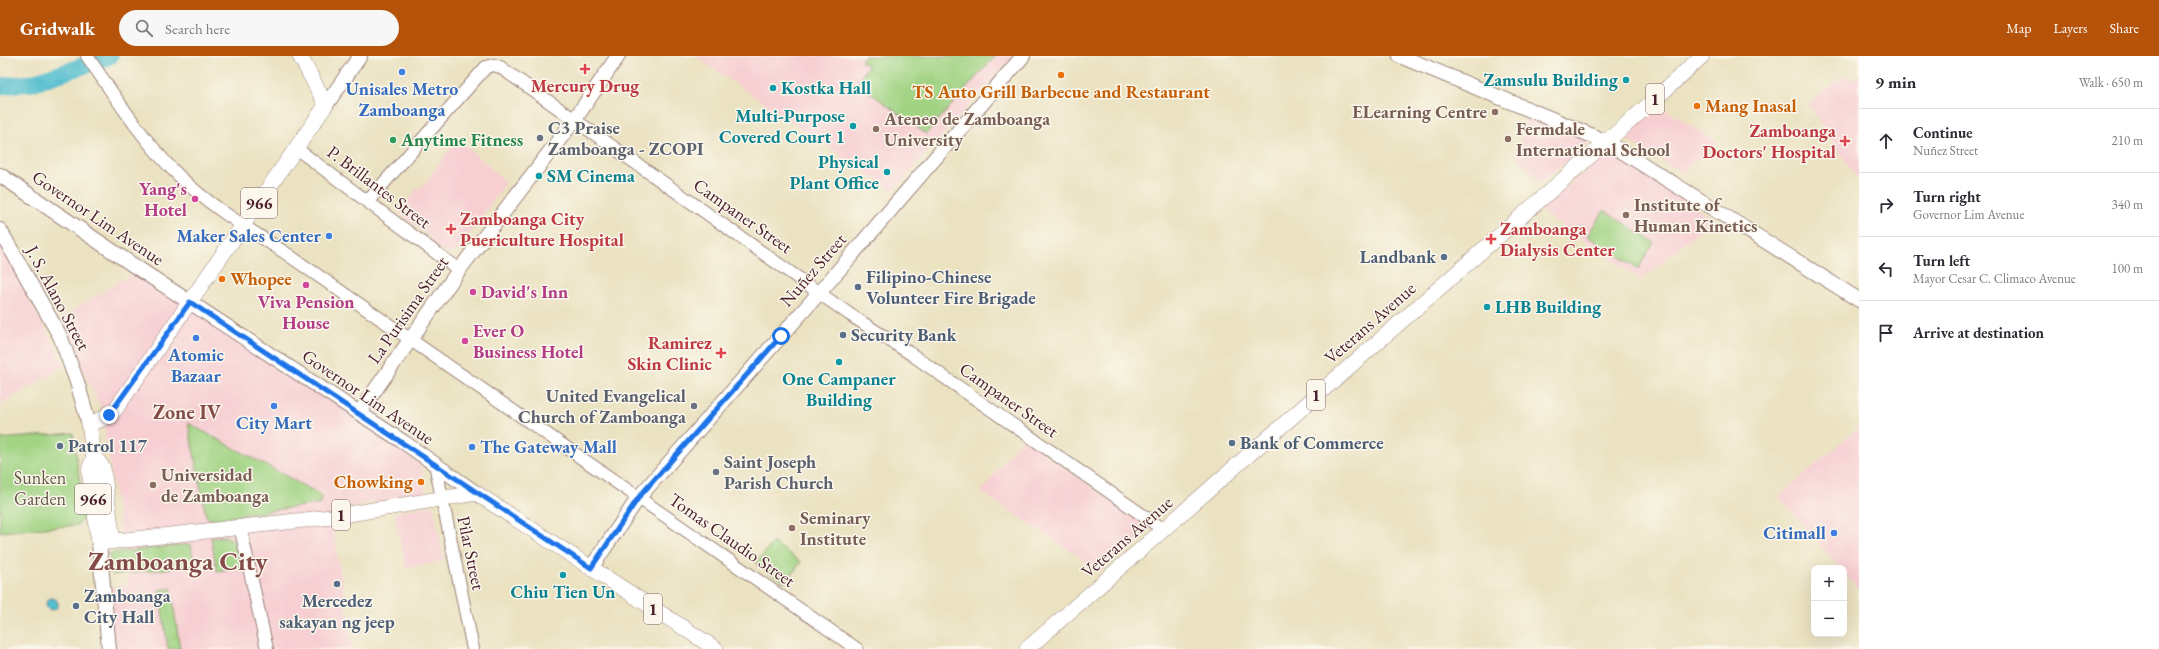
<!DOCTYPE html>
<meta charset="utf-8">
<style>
:root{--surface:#fff;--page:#f7f7f7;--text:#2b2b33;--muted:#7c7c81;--line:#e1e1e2;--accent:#b45309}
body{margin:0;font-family:"EB Garamond",serif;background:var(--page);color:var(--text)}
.controls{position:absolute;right:12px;bottom:12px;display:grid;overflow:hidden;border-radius:8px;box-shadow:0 4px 16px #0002}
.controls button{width:36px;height:36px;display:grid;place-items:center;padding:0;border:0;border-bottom:1px solid var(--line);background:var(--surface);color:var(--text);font:20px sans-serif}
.stop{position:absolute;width:12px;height:12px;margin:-9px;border:3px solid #1a73e8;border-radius:50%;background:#fff}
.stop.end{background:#1a73e8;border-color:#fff;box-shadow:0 1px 4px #0008}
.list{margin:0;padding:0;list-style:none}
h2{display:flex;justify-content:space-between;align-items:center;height:52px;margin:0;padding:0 16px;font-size:17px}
h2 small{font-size:13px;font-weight:400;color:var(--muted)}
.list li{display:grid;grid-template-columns:26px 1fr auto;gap:12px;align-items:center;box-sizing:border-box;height:64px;padding:0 16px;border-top:1px solid var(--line)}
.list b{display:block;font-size:15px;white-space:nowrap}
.list p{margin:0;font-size:13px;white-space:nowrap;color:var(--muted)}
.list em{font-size:13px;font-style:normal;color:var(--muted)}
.icon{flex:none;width:22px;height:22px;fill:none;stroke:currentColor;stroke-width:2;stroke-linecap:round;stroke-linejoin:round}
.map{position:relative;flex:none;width:1859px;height:593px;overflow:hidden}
header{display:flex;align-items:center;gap:24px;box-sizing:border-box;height:56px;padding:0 20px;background:var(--accent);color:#fff}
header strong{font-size:19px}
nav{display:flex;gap:22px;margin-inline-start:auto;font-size:14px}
.search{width:280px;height:36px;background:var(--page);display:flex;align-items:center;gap:10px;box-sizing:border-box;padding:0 14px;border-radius:22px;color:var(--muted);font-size:15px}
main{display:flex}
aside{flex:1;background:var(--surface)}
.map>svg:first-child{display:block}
.built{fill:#f7cfd3}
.green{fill:#a1d383;stroke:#767957}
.water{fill:#53bece;stroke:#4e6e7c}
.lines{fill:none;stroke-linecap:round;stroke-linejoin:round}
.river{stroke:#53bece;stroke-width:17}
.tertiary-casing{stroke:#9a8076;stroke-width:14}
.secondary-casing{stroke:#9a8076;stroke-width:16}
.primary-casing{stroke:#9a8076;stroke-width:16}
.tertiary{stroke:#fff;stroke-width:12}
.secondary{stroke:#fff;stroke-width:14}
.primary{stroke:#fff;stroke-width:15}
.route{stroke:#1a73e8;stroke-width:5}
.health-dot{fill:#e0444e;stroke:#fbf7ec;stroke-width:1.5}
.shop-dot{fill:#3f7fe0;stroke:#fbf7ec;stroke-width:1.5}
.food-dot{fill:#e8710a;stroke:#fbf7ec;stroke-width:1.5}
.culture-dot{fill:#0f9aa8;stroke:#fbf7ec;stroke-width:1.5}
.education-dot{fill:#8d6e63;stroke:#fbf7ec;stroke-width:1.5}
.worship-dot{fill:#6b7280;stroke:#fbf7ec;stroke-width:1.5}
.leisure-dot{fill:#2e9e5b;stroke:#fbf7ec;stroke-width:1.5}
.hotel-dot{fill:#d1479c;stroke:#fbf7ec;stroke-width:1.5}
.service-dot{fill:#5c6f8a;stroke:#fbf7ec;stroke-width:1.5}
.labels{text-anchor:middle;stroke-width:3;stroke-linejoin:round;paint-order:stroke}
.shield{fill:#fbf7ec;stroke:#7f6065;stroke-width:1}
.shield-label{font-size:17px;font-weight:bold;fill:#4a1f2b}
.culture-label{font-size:18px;font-weight:bold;fill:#0d838f;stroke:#fbf7ec;text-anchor:end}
.health-label{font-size:18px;font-weight:bold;fill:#be3a42;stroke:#fbf7ec;text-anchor:end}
.shop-label{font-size:18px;font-weight:bold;fill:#366cbe;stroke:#fbf7ec}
.food-label{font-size:18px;font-weight:bold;fill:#c56008;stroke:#fbf7ec;text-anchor:start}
.education-label{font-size:18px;font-weight:bold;fill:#785e54;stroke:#fbf7ec;text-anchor:start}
.worship-label{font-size:18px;font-weight:bold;fill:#5b616d;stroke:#fbf7ec;text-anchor:start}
.leisure-label{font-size:18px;font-weight:bold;fill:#27864d;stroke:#fbf7ec;text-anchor:start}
.street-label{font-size:18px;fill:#4a1f2b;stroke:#fbf7ec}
.hotel-label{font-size:18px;font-weight:bold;fill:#b23c85;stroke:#fbf7ec;text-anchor:start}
.service-label{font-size:18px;font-weight:bold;fill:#4e5e75;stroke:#fbf7ec;text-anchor:start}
.park-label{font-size:18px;fill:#645545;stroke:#fbf7ec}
.quarter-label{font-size:20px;font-weight:bold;fill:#844b49;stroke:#fbf7ec}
.town-label{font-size:26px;font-weight:bold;fill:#844b49;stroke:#fbf7ec}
</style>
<header>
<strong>Gridwalk</strong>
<div class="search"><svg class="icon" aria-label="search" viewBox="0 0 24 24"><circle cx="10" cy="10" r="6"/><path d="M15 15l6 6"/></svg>Search here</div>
<nav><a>Map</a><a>Layers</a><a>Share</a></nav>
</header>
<main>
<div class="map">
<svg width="1859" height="593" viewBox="0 0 1859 593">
<rect width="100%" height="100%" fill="#fbf7ec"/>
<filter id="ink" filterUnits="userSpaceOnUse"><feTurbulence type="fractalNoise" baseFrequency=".025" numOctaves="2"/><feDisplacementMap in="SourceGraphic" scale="8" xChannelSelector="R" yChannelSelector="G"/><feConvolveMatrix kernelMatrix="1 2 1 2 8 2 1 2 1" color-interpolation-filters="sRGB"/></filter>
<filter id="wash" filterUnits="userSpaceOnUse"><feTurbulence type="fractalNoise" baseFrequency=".012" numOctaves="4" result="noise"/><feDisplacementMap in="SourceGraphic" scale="16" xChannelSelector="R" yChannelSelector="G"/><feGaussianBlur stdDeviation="0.9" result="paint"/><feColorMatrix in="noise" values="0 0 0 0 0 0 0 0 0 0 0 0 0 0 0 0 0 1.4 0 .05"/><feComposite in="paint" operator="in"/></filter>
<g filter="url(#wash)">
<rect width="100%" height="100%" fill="#ebe2c1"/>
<g class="built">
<polygon points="695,0 1013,0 893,135"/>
<polygon points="1859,18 1859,121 1857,123 1809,49 1844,19 1852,24"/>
<polygon points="1658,49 1718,86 1682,117 1624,82"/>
<polygon points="1528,59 1591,85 1541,126 1516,100"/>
<polygon points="458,83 506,126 457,196 450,195 448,198 429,185 431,181 400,158 418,131 421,133"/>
<polygon points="1609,96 1713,163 1641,224 1539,154"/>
<polygon points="0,185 64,310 0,348"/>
<polygon points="138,214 418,398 426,437 330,454 353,593 114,593 108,532 129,528 101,352 60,263"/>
<polygon points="1859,371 1859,535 1844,517 1844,512 1840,512 1779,441"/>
<polygon points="1022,382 1150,472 1101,515 981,436"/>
<polygon points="433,449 444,504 406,512 395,457"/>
</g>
<g class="green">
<polygon points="865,0 995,0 926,78 857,27 868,10 861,5"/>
<polygon points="1604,154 1654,186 1638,213 1587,180"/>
<polygon points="188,367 317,437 322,442 321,447 211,464 206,460"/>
<polygon points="73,377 85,462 78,469 0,476 0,383"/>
<path d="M225,480C239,485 241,499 243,512L217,515L211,482Z"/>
<polygon points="773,486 801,506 785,527 756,508"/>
<polygon points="191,488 194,510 112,519 109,497"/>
<polygon points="171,532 180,593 168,593 159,534"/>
</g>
<circle class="water" cx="52" cy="548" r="6"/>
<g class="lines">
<g class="river">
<polyline points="95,5 110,0"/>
<polyline points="0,30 32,27 89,8"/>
</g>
</g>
</g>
<g filter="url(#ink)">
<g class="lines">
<defs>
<g id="tertiary">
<path d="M87,0C114,39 146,89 180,121C211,151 249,173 284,196L857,593"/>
<polyline points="297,93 459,214"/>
<polyline points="368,145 486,11 494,9 500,11 849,258 911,298 1164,474"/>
<polyline points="435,408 473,593"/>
<polyline points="240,470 267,593"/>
</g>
<g id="secondary">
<polyline points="1400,0 1607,86 1859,244"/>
<polyline points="326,49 360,0"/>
<polyline points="0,119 136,211 405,387 476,437"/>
<polyline points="0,174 60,280 77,326 89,368"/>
<polyline points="359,357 459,214 575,63 618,0"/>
<polyline points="99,487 109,593"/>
<polyline points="591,512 639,441 819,237 1023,0"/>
</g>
<g id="primary">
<polyline points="94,400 89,414 99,487 331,461 476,437 716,593"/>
<polyline points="113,485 103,412 94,400 89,368 102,363 115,354 326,49 300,0"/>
<polyline points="1027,593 1653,45 1702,0"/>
</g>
</defs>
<use href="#tertiary" class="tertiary-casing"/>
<use href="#secondary" class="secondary-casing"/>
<use href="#primary" class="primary-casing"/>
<use href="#tertiary" class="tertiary"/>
<use href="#secondary" class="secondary"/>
<use href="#primary" class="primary"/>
</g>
</g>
<g class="lines" filter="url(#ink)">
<polyline class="route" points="109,359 190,246 591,512 639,441 781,280"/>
</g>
<g class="health-dot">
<path d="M583 7h4v4h4v4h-4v4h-4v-4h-4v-4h4z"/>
<path d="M1843 79h4v4h4v4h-4v4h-4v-4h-4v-4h4z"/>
<path d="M449 167h4v4h4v4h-4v4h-4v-4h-4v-4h4z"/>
<path d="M1489 177h4v4h4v4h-4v4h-4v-4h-4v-4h4z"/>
<path d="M719 291h4v4h4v4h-4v4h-4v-4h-4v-4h4z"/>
</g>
<g class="shop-dot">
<circle cx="402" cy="16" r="4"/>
<circle cx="329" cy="180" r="4"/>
<circle cx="196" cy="282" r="4"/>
<circle cx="274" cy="350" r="4"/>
<circle cx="472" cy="391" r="4"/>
<circle cx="1834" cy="477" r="4"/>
</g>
<g class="food-dot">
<circle cx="1061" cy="19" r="4"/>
<circle cx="1697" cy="50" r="4"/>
<circle cx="222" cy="223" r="4"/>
<circle cx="421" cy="426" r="4"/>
</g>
<g class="culture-dot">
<circle cx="1626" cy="24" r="4"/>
<circle cx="773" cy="32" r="4"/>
<circle cx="853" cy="70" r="4"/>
<circle cx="887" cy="116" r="4"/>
<circle cx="539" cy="120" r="4"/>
<circle cx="1487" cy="251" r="4"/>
<circle cx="839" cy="306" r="4"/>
<circle cx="563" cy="519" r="4"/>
</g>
<g class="education-dot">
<circle cx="1495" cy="56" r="4"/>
<circle cx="876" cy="73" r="4"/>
<circle cx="1508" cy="83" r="4"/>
<circle cx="1626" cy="159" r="4"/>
<circle cx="153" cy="429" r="4"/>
<circle cx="792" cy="472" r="4"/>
</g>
<g class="worship-dot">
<circle cx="540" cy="82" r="4"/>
<circle cx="694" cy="350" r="4"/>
<circle cx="716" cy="416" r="4"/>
</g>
<circle class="leisure-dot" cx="393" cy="84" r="4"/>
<g class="hotel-dot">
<circle cx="195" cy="143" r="4"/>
<circle cx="306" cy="229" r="4"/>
<circle cx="473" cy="236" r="4"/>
<circle cx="465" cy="285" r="4"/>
</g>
<g class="service-dot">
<circle cx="1444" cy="201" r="4"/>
<circle cx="858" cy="231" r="4"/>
<circle cx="843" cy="279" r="4"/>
<circle cx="1232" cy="387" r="4"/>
<circle cx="60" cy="390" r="4"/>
<circle cx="337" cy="528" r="4"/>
<circle cx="76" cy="550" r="4"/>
</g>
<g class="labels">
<g class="shield">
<rect x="1646" y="28" width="18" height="30" rx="3"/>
<rect x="241" y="132" width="36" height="30" rx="3"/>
<rect x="1307" y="324" width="18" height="30" rx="3"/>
<rect x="75" y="428" width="36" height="30" rx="3"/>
<rect x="332" y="444" width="18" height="30" rx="3"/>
<rect x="644" y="538" width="18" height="30" rx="3"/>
</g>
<g class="shield-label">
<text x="1655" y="49">1</text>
<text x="259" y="153">966</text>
<text x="1316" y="345">1</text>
<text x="93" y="449">966</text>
<text x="341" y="465">1</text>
<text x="653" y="559">1</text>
</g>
<g class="culture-label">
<text x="1618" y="30">Zamsulu Building</text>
<text x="781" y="38" text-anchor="start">Kostka Hall</text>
<text x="845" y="66">Multi-Purpose<tspan x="845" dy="21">Covered Court 1</tspan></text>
<text x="879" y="112">Physical<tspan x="879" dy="21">Plant Office</tspan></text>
<text x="547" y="126" text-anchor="start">SM Cinema</text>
<text x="1495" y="257" text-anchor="start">LHB Building</text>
<text x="839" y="329" text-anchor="middle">One Campaner<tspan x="839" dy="21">Building</tspan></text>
<text x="563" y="542" text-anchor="middle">Chiu Tien Un</text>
</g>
<g class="health-label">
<text x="585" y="36" text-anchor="middle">Mercury Drug</text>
<text x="1836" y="81">Zamboanga<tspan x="1836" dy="21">Doctors' Hospital</tspan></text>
<text x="460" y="169" text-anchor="start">Zamboanga City<tspan x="460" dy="21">Puericulture Hospital</tspan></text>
<text x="1500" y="179" text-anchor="start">Zamboanga<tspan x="1500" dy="21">Dialysis Center</tspan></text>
<text x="712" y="293">Ramirez<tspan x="712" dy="21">Skin Clinic</tspan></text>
</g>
<g class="shop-label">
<text x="402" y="39">Unisales Metro<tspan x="402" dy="21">Zamboanga</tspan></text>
<text x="321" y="186" text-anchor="end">Maker Sales Center</text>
<text x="196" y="305">Atomic<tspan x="196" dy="21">Bazaar</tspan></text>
<text x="274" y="373">City Mart</text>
<text x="480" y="397" text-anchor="start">The Gateway Mall</text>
<text x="1826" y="483" text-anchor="end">Citimall</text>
</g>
<g class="food-label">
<text x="1061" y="42" text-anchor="middle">TS Auto Grill Barbecue and Restaurant</text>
<text x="1705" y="56">Mang Inasal</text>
<text x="230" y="229">Whopee</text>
<text x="413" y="432" text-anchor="end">Chowking</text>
</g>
<g class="education-label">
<text x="1487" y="62" text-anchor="end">ELearning Centre</text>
<text x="884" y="69">Ateneo de Zamboanga<tspan x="884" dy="21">University</tspan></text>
<text x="1516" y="79">Fermdale<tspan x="1516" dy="21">International School</tspan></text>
<text x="1634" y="155">Institute of<tspan x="1634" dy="21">Human Kinetics</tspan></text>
<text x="161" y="425">Universidad<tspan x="161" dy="21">de Zamboanga</tspan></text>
<text x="800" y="468">Seminary<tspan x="800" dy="21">Institute</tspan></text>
</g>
<g class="worship-label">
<text x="548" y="78">C3 Praise<tspan x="548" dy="21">Zamboanga - ZCOPI</tspan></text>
<text x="686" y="346" text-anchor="end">United Evangelical<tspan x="686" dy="21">Church of Zamboanga</tspan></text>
<text x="724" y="412">Saint Joseph<tspan x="724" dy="21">Parish Church</tspan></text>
</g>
<g class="leisure-label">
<text x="401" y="90">Anytime Fitness</text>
</g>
<g class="street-label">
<text transform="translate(379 131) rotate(37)" y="6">P. Brillantes Street</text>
<text transform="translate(743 160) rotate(35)" y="6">Campaner Street</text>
<text transform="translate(98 162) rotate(34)" y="6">Governor Lim Avenue</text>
<text transform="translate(813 214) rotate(-49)" y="6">Nuñez Street</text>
<text transform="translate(58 242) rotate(62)" y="6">J. S. Alano Street</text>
<text transform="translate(408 254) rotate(-55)" y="6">La Purisima Street</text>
<text transform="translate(1370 267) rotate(-41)" y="6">Veterans Avenue</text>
<text transform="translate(368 341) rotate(34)" y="6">Governor Lim Avenue</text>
<text transform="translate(1009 344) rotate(35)" y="6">Campaner Street</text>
<text transform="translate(1127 481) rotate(-41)" y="6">Veterans Avenue</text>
<text transform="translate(732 484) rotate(35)" y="6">Tomas Claudio Street</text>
<text transform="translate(471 497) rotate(78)" y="6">Pilar Street</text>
</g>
<g class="hotel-label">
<text x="187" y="139" text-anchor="end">Yang's<tspan x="187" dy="21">Hotel</tspan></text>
<text x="481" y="242">David's Inn</text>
<text x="306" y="252" text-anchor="middle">Viva Pension<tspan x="306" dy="21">House</tspan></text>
<text x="473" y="281">Ever O<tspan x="473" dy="21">Business Hotel</tspan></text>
</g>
<g class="service-label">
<text x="1436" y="207" text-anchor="end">Landbank</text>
<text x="866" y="227">Filipino-Chinese<tspan x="866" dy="21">Volunteer Fire Brigade</tspan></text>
<text x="851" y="285">Security Bank</text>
<text x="1240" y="393">Bank of Commerce</text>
<text x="68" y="396">Patrol 117</text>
<text x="84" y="546">Zamboanga<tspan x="84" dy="21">City Hall</tspan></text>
<text x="337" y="551" text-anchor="middle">Mercedez<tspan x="337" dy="21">sakayan ng jeep</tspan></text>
</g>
<g class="park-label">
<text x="40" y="428">Sunken<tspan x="40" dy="21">Garden</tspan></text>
</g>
<g class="quarter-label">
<text x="187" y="363">Zone IV</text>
</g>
<g class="town-label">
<text x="178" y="514">Zamboanga City</text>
</g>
</g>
</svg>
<div class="controls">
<button>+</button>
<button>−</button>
</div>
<div class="stop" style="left:781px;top:280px"></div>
<div class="stop end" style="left:109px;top:359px"></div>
</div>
<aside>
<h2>9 min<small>Walk · 650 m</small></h2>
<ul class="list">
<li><svg class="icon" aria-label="ahead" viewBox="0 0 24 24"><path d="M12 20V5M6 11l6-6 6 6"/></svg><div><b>Continue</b><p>Nuñez Street</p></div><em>210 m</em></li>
<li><svg class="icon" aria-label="right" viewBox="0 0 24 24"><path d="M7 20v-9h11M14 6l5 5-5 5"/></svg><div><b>Turn right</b><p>Governor Lim Avenue</p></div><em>340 m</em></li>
<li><svg class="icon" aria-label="left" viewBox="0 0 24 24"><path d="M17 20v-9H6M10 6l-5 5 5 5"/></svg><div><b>Turn left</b><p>Mayor Cesar C. Climaco Avenue</p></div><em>100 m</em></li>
<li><svg class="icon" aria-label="arrive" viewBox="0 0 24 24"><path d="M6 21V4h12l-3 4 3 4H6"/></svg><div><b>Arrive at destination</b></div></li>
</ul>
</aside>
</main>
